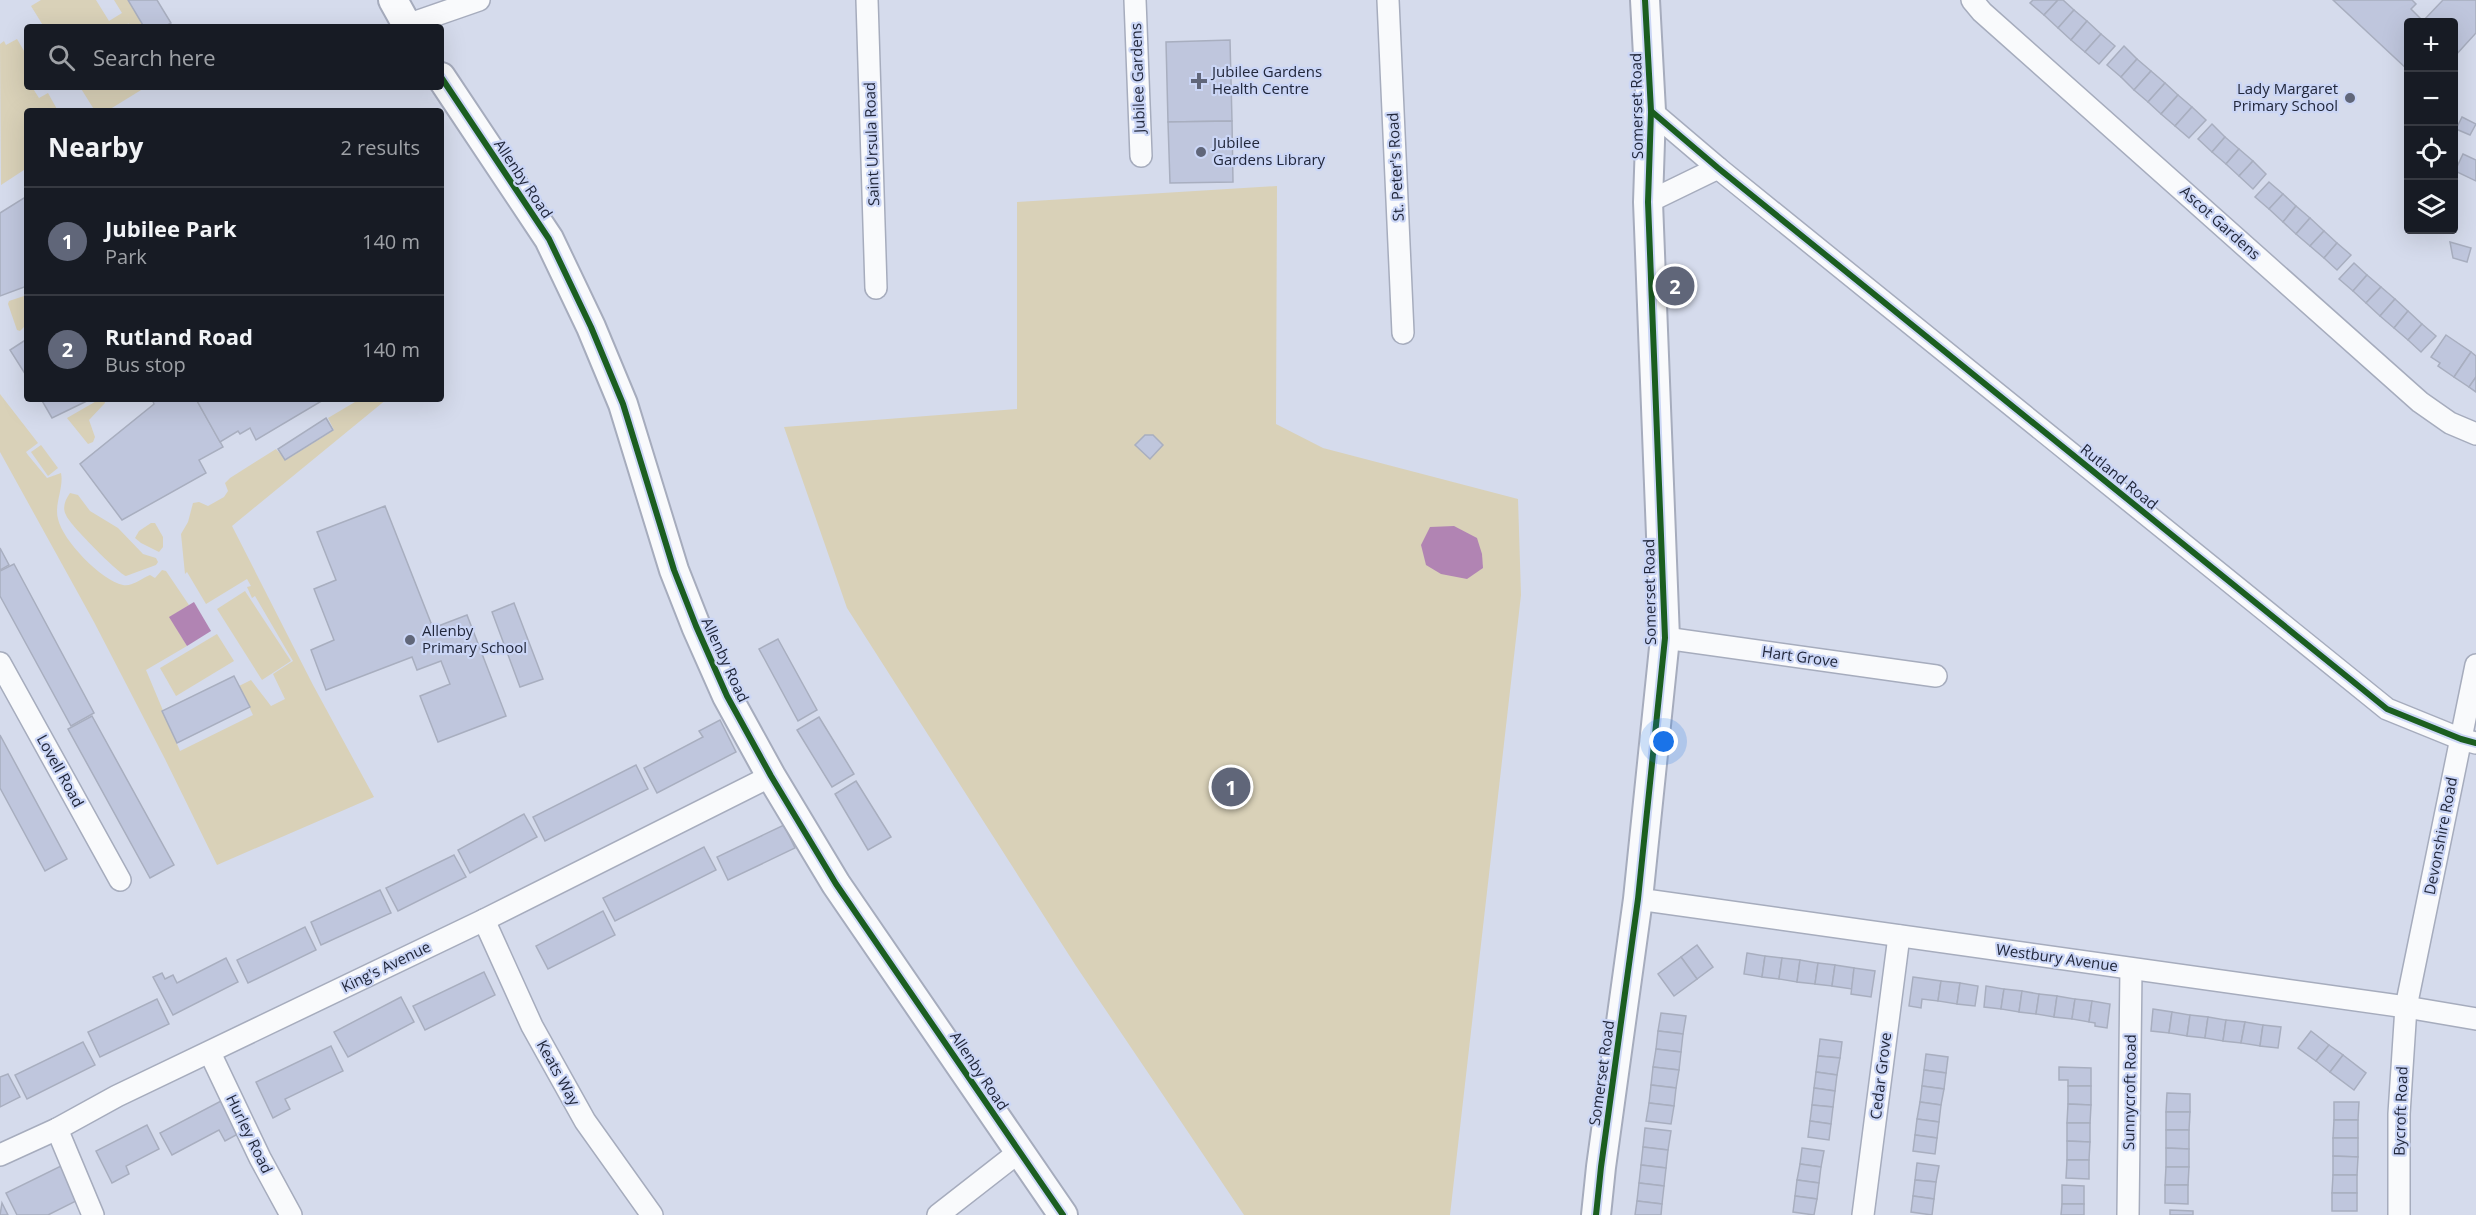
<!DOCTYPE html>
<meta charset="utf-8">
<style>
:root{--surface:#171b24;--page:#20242c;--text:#f1f3f6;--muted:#9ea1a6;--line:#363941;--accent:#606679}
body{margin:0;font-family:"Open Sans",sans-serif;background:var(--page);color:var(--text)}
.controls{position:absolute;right:18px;top:18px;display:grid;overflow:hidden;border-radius:6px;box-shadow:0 6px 24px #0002}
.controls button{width:54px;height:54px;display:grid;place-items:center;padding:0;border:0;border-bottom:2px solid var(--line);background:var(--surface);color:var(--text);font:30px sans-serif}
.you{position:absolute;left:1664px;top:742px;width:21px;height:21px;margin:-15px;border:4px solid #fff;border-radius:50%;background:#1a73e8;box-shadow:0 0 0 9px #1a73e833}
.badge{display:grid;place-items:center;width:39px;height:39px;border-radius:50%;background:var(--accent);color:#fff;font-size:20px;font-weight:700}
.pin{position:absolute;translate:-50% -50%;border:3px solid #fff;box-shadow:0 2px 6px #0006}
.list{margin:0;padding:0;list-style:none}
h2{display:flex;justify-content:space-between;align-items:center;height:78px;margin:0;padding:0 24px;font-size:26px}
h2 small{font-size:20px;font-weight:400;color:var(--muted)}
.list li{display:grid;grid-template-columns:39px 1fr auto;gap:18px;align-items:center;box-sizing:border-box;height:108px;padding:0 24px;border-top:2px solid var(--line)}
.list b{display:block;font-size:22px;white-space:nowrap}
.list p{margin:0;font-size:20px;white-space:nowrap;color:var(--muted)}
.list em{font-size:20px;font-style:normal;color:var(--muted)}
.icon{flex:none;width:33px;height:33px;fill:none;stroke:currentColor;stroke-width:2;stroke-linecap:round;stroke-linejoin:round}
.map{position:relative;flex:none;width:2476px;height:1215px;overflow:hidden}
.search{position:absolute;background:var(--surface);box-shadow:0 6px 24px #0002;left:24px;top:24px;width:420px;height:66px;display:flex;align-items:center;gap:15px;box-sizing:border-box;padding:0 21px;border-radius:6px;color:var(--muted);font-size:22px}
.panel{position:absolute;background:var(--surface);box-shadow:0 6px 24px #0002;left:24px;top:108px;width:420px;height:294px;border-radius:6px}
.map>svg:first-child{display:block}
.green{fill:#d9d1b8}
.water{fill:#b184b3}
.building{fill:#bfc6dd;stroke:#a8aebf;stroke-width:1.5}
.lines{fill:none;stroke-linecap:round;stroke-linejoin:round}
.street-casing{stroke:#a6acbd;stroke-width:24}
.secondary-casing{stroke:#a6acbd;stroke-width:32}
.street{stroke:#f9fafc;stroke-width:21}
.secondary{stroke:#f9fafc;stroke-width:28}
.cycleway-casing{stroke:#cbd6f6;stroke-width:10}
.cycleway{stroke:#1b5e20;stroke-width:6}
.poi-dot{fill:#606679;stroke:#cbd6f6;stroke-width:2}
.labels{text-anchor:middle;stroke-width:4.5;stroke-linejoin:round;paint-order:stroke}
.poi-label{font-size:15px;fill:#21273b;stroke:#cbd6f6;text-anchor:start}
.street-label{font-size:15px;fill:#21273b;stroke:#cbd6f6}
</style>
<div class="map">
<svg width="2476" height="1215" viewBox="0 0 2476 1215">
<rect width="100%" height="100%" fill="#d5dbec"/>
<g class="green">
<polygon points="41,0 96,0 109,21 122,13 114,0 128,0 143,24 138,27 131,27 128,23 127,27 44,27 31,6"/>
<polygon points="17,39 27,56 27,87 32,87 39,98 48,93 58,111 27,111 27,168 1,185 0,44 4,41 6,45"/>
<polygon points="80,87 146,87 107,111 95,111"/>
<polygon points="1277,186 1276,424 1323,448 1518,499 1521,595 1450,1215 1244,1215 1076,966 847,608 784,427 1017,409 1017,202"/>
<polygon points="27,295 27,324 20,331 17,330 8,304 9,301"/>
<path d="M0,394L38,443L26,452L28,455L47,478L61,473C64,488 54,504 58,519C63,541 101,580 123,585C132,587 142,578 150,575L155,578L162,570L166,571L189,605L170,617L187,646L146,670L180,751L253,715L239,686L251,680L271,706L285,699L273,674L293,661L255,596L252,598L247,587L251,586L247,579L206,604L187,572L185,574L181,534L188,522L193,503L199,502L208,506L224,497L228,491L225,483L230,478L276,449L286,460L334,430L328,418L360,399H387L232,526L313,685L374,797L217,865L165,759L94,622L0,452Z"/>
<polygon points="100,399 104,399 105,403 89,420 95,437 93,442 88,444 67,418"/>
<polygon points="41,445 58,468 48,476 31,452"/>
<path d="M70,493L78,495L90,511L118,528L143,554L156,558L158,562L156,565L126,576C119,574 68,523 66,515C62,508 65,500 70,493Z"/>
<polygon points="151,523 155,523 163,537 163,547 159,552 141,543 135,538 139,531"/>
<polygon points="245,591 291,661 262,680 217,609"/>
<polygon points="217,634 234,661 176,696 160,668"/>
</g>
<g class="water">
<polygon points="1454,526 1477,538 1482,554 1483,568 1467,579 1441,574 1426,565 1421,545 1430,527"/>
<polygon points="194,602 211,631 187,646 169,617"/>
</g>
<g class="building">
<polygon points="128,0 157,0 171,23 164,27 144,27"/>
<polygon points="2033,0 2058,0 2044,15 2030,3"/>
<polygon points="2058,0 2063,0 2074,10 2058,28 2044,15"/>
<polygon points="2333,0 2412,0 2416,4 2411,9 2423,21 2443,0 2476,0 2476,33 2454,57 2454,22 2408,22 2408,70"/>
<polygon points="2074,10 2087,21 2071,40 2058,28"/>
<polygon points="2087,21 2101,34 2085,52 2071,40"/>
<polygon points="2101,34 2115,46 2099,64 2085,52"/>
<polygon points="1230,40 1232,121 1168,122 1166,42"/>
<polygon points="2124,46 2137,59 2121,77 2107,65"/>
<polygon points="2137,59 2151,71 2134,90 2121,77"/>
<polygon points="2151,71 2165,83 2148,102 2134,90"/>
<polygon points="2165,83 2178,95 2161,114 2148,102"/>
<polygon points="2178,95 2192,107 2175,126 2161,114"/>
<polygon points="2192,107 2206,120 2189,138 2175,126"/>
<polygon points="2462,117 2476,124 2470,135 2456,129"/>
<polygon points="1232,121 1233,182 1170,183 1168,122"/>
<polygon points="2212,124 2225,137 2212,152 2198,139"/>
<polygon points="2225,137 2239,149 2226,164 2212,152"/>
<polygon points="2239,149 2253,161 2239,176 2226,164"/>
<polygon points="2463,154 2476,160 2476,181 2455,171"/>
<polygon points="2253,161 2266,174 2253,189 2239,176"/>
<polygon points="2269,182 2283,194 2269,209 2255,197"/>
<polygon points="2283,194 2296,206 2283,222 2269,209"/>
<polygon points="27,196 27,286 0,296 0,213"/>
<polygon points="2296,206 2310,218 2296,234 2283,222"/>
<polygon points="2310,218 2324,231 2310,246 2296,234"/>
<polygon points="2324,231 2337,243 2324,258 2310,246"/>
<polygon points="2450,242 2471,248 2467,262 2453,258"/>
<polygon points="2337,243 2351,255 2337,270 2324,258"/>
<polygon points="2354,263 2367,275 2353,291 2339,279"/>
<polygon points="2367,275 2381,287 2366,303 2353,291"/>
<polygon points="2381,287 2395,299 2380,316 2366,303"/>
<polygon points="2395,299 2408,311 2394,328 2380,316"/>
<polygon points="2408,311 2422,324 2408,340 2394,328"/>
<polygon points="2422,324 2436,336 2421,352 2408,340"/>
<polygon points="2446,335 2471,352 2454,377 2438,366 2440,363 2431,357"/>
<polygon points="27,339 27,377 10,350"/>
<polygon points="2471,352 2476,356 2476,377 2469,387 2454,377"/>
<polygon points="2476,377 2476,392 2469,387"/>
<polygon points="41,399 91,399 52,418"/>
<polygon points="152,399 196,399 223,447 199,460 206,473 122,520 80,464 154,404"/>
<polygon points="196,399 325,399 256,440 250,428 240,434 238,431 220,442"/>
<polygon points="326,418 333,430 285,460 278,449"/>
<polygon points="1145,435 1153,435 1163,445 1150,459 1135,445"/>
<polygon points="385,506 433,628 467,615 506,716 438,742 420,696 450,684 441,661 417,670 412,657 326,690 311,650 334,640 314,589 336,580 317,532"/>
<polygon points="0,548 9,565 0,570"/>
<polygon points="14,564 94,713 71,726 0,596 0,571"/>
<polygon points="514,603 543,679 520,687 492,612"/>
<polygon points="778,639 817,710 798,721 759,649"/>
<polygon points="234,676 250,707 177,743 162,711"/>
<polygon points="92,716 174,865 150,878 68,729"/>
<polygon points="819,717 854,774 832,787 797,730"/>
<polygon points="720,720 736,752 657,793 644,768 703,737 699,731"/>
<polygon points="0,735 67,859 45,871 0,788"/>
<polygon points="636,765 648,789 545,841 533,817"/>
<polygon points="856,781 891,837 868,850 835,794"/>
<polygon points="524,814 537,837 470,873 458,850"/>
<polygon points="784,825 795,848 728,880 717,857"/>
<polygon points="704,847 716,870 615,921 603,898"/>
<polygon points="454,855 466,877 398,911 386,888"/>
<polygon points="380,890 391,913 321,945 311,922"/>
<polygon points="603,911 615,935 548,969 536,946"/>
<polygon points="305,927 316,950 248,983 237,960"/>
<polygon points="1697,945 1713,967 1697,979 1681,957"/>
<polygon points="1747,953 1765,956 1762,977 1744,974"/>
<polygon points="1765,956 1782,958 1779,979 1762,977"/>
<polygon points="1681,957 1697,979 1674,996 1658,974"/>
<polygon points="226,958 238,982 173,1015 153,977 162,973 165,979 173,975 177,983"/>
<polygon points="1782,958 1800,960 1797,982 1779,979"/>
<polygon points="1800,960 1818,963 1815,984 1797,982"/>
<polygon points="1818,963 1835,965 1832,986 1815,984"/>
<polygon points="1835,965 1854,968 1852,989 1832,986"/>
<polygon points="1854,968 1875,971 1871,997 1851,994"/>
<polygon points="484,972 495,995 425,1030 413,1006"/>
<polygon points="1913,977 1941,981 1938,1001 1922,999 1921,1008 1909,1006"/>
<polygon points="1941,981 1960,983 1957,1004 1938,1001"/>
<polygon points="1960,983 1978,986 1975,1006 1957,1004"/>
<polygon points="1986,986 2004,989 2001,1009 1984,1007"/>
<polygon points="2004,989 2022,991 2019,1012 2001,1009"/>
<polygon points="2022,991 2039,994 2036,1014 2019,1012"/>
<polygon points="2039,994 2057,996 2054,1017 2036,1014"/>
<polygon points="2057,996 2075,999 2072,1019 2054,1017"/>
<polygon points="401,997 414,1022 348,1057 334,1032"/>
<polygon points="157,999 169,1024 100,1057 88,1032"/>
<polygon points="2075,999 2092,1001 2089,1022 2072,1019"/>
<polygon points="2092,1001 2110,1004 2107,1028 2095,1026 2095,1023 2089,1022"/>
<polygon points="2153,1009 2172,1012 2169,1033 2151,1031"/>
<polygon points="2172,1012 2190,1015 2187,1036 2169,1033"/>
<polygon points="1661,1013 1686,1016 1683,1034 1658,1031"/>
<polygon points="2190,1015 2208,1017 2205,1038 2187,1036"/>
<polygon points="2208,1017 2226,1020 2223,1041 2205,1038"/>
<polygon points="2226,1020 2245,1022 2241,1043 2223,1041"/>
<polygon points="2245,1022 2263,1025 2260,1046 2241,1043"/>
<polygon points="2263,1025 2281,1027 2278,1048 2260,1046"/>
<polygon points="1658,1031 1683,1034 1681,1052 1656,1049"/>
<polygon points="2311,1031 2329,1045 2316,1061 2298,1048"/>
<polygon points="1820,1039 1842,1042 1840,1058 1818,1056"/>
<polygon points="83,1042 95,1065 27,1099 15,1075"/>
<polygon points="2329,1045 2343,1055 2330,1072 2316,1061"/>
<polygon points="331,1046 343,1071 285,1099 290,1109 273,1118 256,1082"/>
<polygon points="1656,1049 1681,1052 1679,1070 1653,1067"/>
<polygon points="1926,1054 1948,1057 1946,1073 1924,1070"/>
<polygon points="2343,1055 2366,1073 2354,1090 2330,1072"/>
<polygon points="1818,1056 1840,1058 1837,1075 1816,1072"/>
<polygon points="1653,1067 1679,1070 1676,1088 1651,1085"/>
<polygon points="2059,1067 2091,1068 2091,1086 2068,1086 2068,1080 2059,1080"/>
<polygon points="1924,1070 1946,1073 1944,1089 1922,1086"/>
<polygon points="1816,1072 1837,1075 1835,1091 1814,1088"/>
<polygon points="8,1074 20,1097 0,1107 0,1077"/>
<polygon points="1651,1085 1676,1088 1674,1106 1649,1103"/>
<polygon points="1922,1086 1944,1089 1941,1105 1920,1102"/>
<polygon points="2068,1086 2091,1086 2091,1105 2068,1104"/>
<polygon points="1814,1088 1835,1091 1833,1107 1812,1105"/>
<polygon points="2167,1093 2190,1094 2190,1112 2166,1112"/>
<polygon points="221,1101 238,1134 225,1141 219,1130 172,1155 160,1133"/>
<polygon points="1920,1102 1941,1105 1939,1122 1917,1119"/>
<polygon points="2334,1102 2359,1102 2358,1120 2334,1120"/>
<polygon points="1649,1103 1674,1106 1671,1124 1646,1121"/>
<polygon points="2068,1104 2091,1105 2090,1123 2067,1123"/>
<polygon points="1812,1105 1833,1107 1831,1124 1810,1121"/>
<polygon points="2166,1112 2190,1112 2189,1130 2166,1130"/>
<polygon points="1917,1119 1939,1122 1937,1138 1915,1135"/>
<polygon points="2334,1120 2358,1120 2358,1138 2333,1138"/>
<polygon points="1810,1121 1831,1124 1829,1140 1808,1137"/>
<polygon points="2067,1123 2090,1123 2090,1142 2067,1141"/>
<polygon points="147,1125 159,1149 126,1166 129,1174 112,1183 96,1151"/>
<polygon points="1645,1128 1671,1131 1668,1150 1643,1147"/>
<polygon points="2166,1130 2189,1130 2189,1149 2166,1148"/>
<polygon points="1915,1135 1937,1138 1935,1154 1913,1151"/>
<polygon points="2333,1138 2358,1138 2358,1157 2333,1156"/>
<polygon points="2067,1141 2090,1142 2089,1160 2067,1160"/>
<polygon points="1643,1147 1668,1150 1666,1168 1641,1165"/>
<polygon points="1802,1148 1824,1151 1821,1167 1800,1164"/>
<polygon points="2166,1148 2189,1149 2189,1167 2166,1167"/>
<polygon points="2333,1156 2358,1157 2357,1175 2333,1175"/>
<polygon points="2067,1160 2089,1160 2089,1179 2066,1178"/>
<polygon points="1917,1163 1939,1166 1936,1182 1915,1180"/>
<polygon points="1800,1164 1821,1167 1819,1183 1797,1180"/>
<polygon points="1641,1165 1666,1168 1664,1186 1639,1183"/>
<polygon points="61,1166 78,1200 48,1215 17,1215 6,1193"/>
<polygon points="2166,1167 2189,1167 2188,1185 2165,1185"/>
<polygon points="2333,1175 2357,1175 2357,1193 2332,1193"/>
<polygon points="1797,1180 1819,1183 1817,1199 1795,1196"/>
<polygon points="1915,1180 1936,1182 1934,1199 1913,1196"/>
<polygon points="1639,1183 1664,1186 1662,1204 1637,1201"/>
<polygon points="2062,1185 2084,1186 2084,1204 2062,1204"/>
<polygon points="2165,1185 2188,1185 2188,1204 2165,1203"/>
<rect x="2332" y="1193" width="25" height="18"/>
<polygon points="1795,1196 1817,1199 1814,1215 1793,1212"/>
<polygon points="1913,1196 1934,1199 1932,1215 1911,1212"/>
<polygon points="1637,1201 1662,1204 1661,1215 1635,1215"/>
<polygon points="2,1203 8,1215 0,1215"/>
<polygon points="2062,1204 2084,1204 2084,1215 2061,1215"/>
<polygon points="2170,1210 2193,1211 2193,1215 2170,1215"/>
</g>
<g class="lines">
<defs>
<g id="street">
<polyline points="867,0 876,288"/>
<polyline points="1135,0 1141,156"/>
<polyline points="1388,0 1403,333"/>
<polyline points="1972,0 1982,12 2420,402 2450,423 2476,434"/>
<polyline points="407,25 479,0"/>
<polyline points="1651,111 1718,168 2387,709 2461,739 2476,743"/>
<polyline points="1648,202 1718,168"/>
<polyline points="1665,638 1936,676"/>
<polyline points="0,663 120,880"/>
<polyline points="1638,899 2406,1007 2476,1019"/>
<polyline points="484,920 532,1026 585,1121 652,1215"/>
<polyline points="210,1053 260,1158 291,1215"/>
<polyline points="57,1129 93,1215"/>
<polyline points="0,1155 57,1129 117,1096 484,920 771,776"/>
<polyline points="938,1215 1020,1151"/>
<polyline points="1863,1215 1899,936"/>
<polyline points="2128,1215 2131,969"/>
<polyline points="2399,1215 2399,1114 2406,1007 2476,665"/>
</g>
<g id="secondary">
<polyline points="393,0 408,27"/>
<polyline points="441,77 549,239 591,327 623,404 674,570 696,626 727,696 771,776 836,884 1063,1215"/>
<polyline points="1596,1215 1601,1167 1638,899 1665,638 1648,202 1651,111 1645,0"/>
</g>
</defs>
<use href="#street" class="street-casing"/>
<use href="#secondary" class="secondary-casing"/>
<use href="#street" class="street"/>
<use href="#secondary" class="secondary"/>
<defs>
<g id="cycleway">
<polyline points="441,77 549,239 591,327 623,404 674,570 696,626 727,696 771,776 836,884 1063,1215"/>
<polyline points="1651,111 1718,168 2387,709 2461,739 2476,743"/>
<polyline points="1596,1215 1601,1167 1638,899 1665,638 1648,202 1651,111 1645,0"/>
</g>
</defs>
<use href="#cycleway" class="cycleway-casing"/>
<use href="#cycleway" class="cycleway"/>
</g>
<g class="poi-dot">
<path d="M1196 72h6v6h6v6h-6v6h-6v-6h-6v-6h6z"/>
<circle cx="2350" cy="98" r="6"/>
<circle cx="1201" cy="152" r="6"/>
<circle cx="410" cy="640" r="6"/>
</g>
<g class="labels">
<g class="poi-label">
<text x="1212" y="77">Jubilee Gardens<tspan x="1212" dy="17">Health Centre</tspan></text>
<text x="2338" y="94" text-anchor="end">Lady Margaret<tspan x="2338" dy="17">Primary School</tspan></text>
<text x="1213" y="148">Jubilee<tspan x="1213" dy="17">Gardens Library</tspan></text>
<text x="422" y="636">Allenby<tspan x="422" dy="17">Primary School</tspan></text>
</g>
<g class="street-label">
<text transform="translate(1138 78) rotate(-92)" y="5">Jubilee Gardens</text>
<text transform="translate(1637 106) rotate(-91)" y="5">Somerset Road</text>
<text transform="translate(872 144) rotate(-92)" y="5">Saint Ursula Road</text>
<text transform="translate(1396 167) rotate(-93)" y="5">St. Peter's Road</text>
<text transform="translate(523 179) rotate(56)" y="5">Allenby Road</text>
<text transform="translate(2220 223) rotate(42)" y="5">Ascot Gardens</text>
<text transform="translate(2119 477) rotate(39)" y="5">Rutland Road</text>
<text transform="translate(1650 592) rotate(-91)" y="5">Somerset Road</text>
<text transform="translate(1800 657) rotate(8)" y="5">Hart Grove</text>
<text transform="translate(725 660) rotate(65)" y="5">Allenby Road</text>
<text transform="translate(60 771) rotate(61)" y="5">Lovell Road</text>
<text transform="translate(2441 836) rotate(-79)" y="5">Devonshire Road</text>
<text transform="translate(2057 958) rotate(8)" y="5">Westbury Avenue</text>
<text transform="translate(386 967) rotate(-26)" y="5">King's Avenue</text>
<text transform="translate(979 1071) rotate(56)" y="5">Allenby Road</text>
<text transform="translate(558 1073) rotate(61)" y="5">Keats Way</text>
<text transform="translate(1602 1073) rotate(-82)" y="5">Somerset Road</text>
<text transform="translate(1881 1076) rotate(-83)" y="5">Cedar Grove</text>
<text transform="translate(2130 1092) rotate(-89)" y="5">Sunnycroft Road</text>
<text transform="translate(2401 1111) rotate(-88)" y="5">Bycroft Road</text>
<text transform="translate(249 1134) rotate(64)" y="5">Hurley Road</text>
</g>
</g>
</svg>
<div class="controls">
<button>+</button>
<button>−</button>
<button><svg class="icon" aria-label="locate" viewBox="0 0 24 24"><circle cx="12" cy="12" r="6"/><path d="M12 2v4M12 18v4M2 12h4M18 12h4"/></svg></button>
<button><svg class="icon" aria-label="layers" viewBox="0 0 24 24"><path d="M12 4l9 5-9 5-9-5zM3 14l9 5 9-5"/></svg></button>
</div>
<div class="you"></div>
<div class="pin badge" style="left:1231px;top:787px">1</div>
<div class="pin badge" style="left:1675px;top:286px">2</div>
<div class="search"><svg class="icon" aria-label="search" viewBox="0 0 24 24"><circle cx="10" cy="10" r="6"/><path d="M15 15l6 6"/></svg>Search here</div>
<section class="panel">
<h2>Nearby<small>2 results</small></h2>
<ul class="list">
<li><span class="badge">1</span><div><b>Jubilee Park</b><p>Park</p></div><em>140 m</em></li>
<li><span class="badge">2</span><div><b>Rutland Road</b><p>Bus stop</p></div><em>140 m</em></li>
</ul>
</section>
</div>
